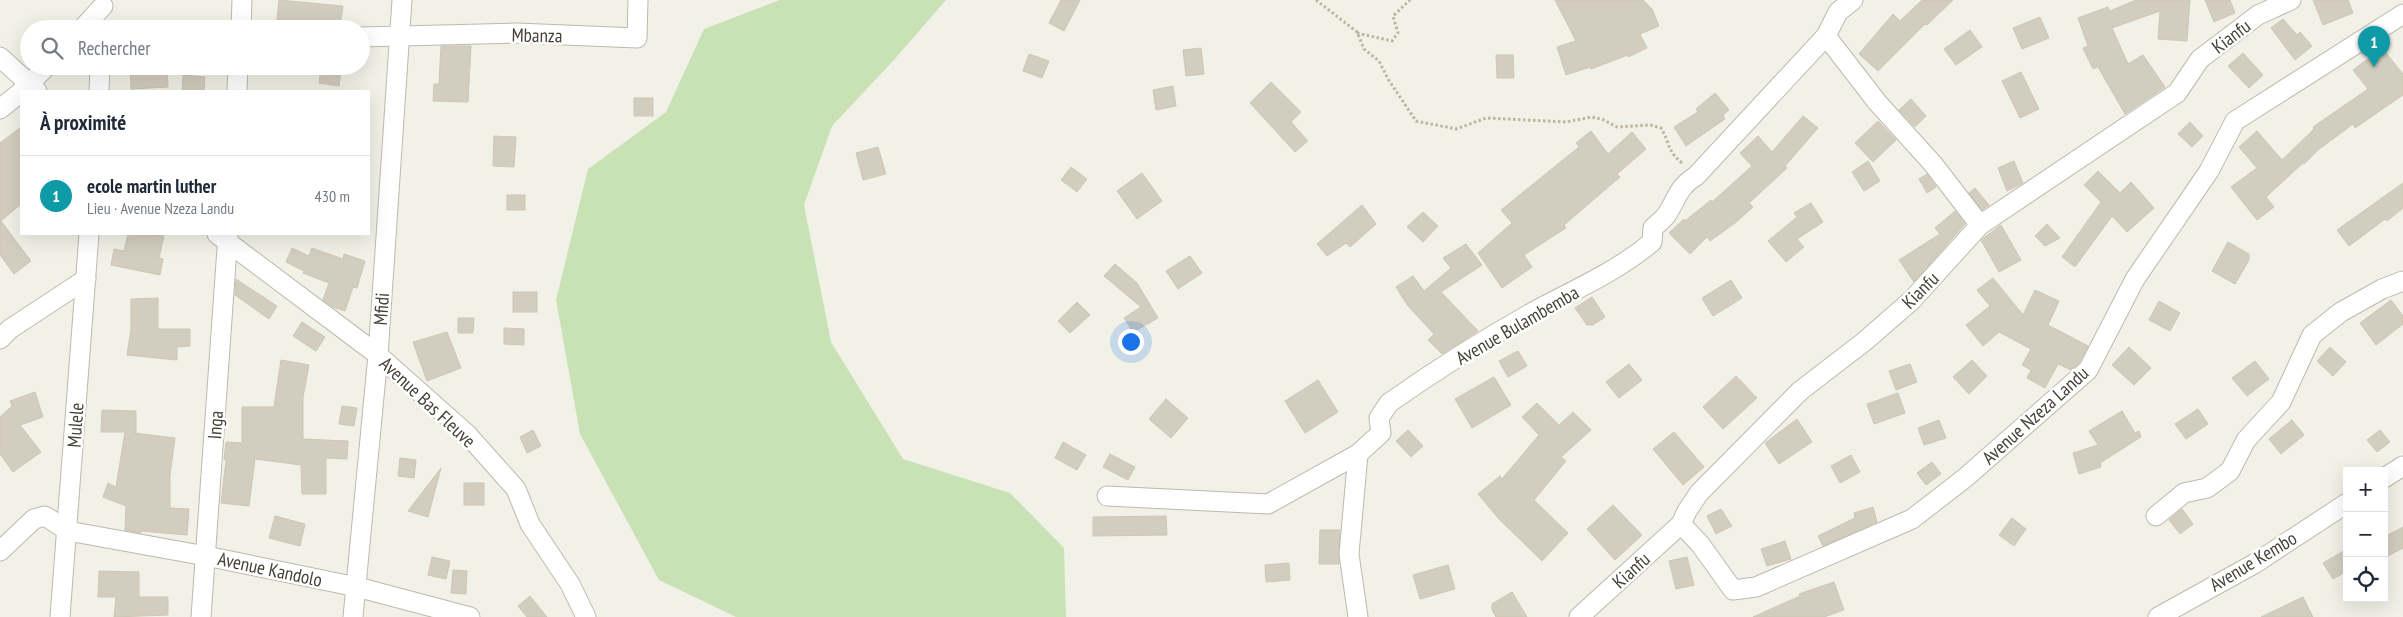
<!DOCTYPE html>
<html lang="fr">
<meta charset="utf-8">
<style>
:root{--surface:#fff;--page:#f6f6f7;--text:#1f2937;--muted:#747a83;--line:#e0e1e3;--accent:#ea580c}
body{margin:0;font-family:"PT Sans Narrow",sans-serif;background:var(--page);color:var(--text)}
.controls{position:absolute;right:15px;bottom:15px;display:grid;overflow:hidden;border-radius:0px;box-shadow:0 5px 20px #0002}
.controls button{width:45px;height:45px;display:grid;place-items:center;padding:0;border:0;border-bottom:1px solid var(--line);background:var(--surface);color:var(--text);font:25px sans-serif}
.you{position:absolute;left:1130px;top:341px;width:18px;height:18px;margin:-12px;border:4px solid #fff;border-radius:50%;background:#1a73e8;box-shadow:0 0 0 8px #1a73e833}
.badge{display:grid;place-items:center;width:32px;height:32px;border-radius:50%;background:var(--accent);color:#fff;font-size:16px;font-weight:700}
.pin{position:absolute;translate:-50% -41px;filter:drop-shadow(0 1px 2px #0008)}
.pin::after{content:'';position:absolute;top:26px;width:18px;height:15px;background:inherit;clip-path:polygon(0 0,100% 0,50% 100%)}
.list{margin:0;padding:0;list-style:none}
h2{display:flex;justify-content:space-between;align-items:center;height:65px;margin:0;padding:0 20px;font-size:21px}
h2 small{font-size:16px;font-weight:400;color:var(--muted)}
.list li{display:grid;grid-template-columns:32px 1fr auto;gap:15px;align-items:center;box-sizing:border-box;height:80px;padding:0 20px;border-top:1px solid var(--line)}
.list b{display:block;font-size:19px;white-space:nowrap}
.list p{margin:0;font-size:16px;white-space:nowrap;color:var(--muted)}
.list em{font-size:16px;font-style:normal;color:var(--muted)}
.icon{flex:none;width:28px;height:28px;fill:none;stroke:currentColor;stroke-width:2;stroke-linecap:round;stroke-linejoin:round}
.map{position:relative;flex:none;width:2403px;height:617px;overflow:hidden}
.search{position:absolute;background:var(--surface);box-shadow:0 5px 20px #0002;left:20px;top:20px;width:350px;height:55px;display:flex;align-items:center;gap:12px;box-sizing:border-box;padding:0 18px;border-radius:28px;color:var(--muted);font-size:19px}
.panel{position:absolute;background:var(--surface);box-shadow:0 5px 20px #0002;left:20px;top:90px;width:350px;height:145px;border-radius:0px}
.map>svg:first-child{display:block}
.green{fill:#c8e2b6}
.building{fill:#d3cdbf;stroke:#cdc6b3}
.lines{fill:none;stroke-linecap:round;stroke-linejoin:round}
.street-casing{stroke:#bdb9ac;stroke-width:21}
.path{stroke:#bdb69f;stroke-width:3;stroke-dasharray:2.5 2.5;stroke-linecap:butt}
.street{stroke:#fff;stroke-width:19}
.labels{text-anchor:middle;stroke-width:5;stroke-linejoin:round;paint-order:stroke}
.street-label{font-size:19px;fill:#454238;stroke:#fff}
</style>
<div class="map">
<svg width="2403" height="617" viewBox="0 0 2403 617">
<rect width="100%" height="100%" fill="#f2f1e8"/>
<polygon class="green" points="780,0 946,0 893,61 832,126 804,205 831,342 903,459 1010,493 1064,548 1066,617 736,617 659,580 580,434 556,300 588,169 666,112 704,29"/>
<g class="building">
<polygon points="279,0 343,6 340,26 301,21 300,29 276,29"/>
<polygon points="1061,0 1080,0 1064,31 1049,23"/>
<polygon points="1555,0 1643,0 1652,9 1659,26 1640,34 1647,48 1628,57 1628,55 1591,69 1590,67 1566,75 1557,47 1576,41"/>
<polygon points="1922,0 1953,0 1927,25 1925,24 1878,71 1859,54 1893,14 1900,21"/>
<polygon points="2136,0 2190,0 2187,41 2158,39 2160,11 2112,28 2128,64 2143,55 2165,87 2125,114 2098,67 2093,69 2083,48 2088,46 2078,18 2108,7 2110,11"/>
<polygon points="2205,0 2230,0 2235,13 2214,22"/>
<polygon points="2313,0 2348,0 2353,13 2323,25"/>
<polygon points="2040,17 2049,38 2022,49 2013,28"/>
<polygon points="2283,19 2297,35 2300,32 2312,46 2295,60 2271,28"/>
<polygon points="1970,30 1982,47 1956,65 1944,49"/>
<polygon points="441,46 471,46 468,102 433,101 434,84 439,84"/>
<polygon points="1201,48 1204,74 1186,76 1183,50"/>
<polygon points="2382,48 2403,74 2403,95 2355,128 2353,124 2318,150 2304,164 2303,163 2266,197 2274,207 2257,220 2231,187 2257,168 2239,147 2257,131 2282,160 2314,129 2313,127 2368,89 2353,70"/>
<polygon points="2243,53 2263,75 2249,88 2228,66"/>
<polygon points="1029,54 1049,61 1042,78 1023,71"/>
<polygon points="1496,55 1513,55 1514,78 1497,78"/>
<polygon points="130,66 167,66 168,87 131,89"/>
<polygon points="321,68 341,71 339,86 319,83"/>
<polygon points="2021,72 2039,109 2020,118 2002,81"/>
<polygon points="183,75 205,77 204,91 182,91"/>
<polygon points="1271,82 1301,112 1291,122 1308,141 1295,152 1250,103"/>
<polygon points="1173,86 1176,106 1156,110 1153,90"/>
<polygon points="1715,93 1729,110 1723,115 1725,119 1686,146 1674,127 1698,112 1696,109"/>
<rect x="634" y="98" width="19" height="18"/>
<polygon points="1911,99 1926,116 1915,127 1899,110"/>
<polygon points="1803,116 1818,128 1785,166 1787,168 1749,203 1753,207 1735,223 1710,241 1707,237 1690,254 1669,233 1684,219 1685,221 1711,200 1712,202 1752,166 1740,153 1758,136 1772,152"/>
<polygon points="1878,121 1896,140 1873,162 1855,143"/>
<polygon points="2190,122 2203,136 2192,147 2178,134"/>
<polygon points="21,127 21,204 1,221 31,261 14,274 0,255 0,143"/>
<polygon points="1591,131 1608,154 1632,132 1646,149 1617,174 1620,177 1564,225 1566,228 1524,255 1532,267 1502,288 1478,253 1512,223 1501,210 1579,147 1576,143"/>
<polygon points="494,136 516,137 514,167 493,166"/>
<polygon points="878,147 886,174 863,180 856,153"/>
<polygon points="1868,161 1880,181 1864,191 1852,172"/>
<polygon points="2014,161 2023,183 2007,191 1998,168"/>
<polygon points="1071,167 1087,179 1077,192 1061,180"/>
<polygon points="2098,171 2120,193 2131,182 2154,208 2127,232 2112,216 2075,267 2062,257 2101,202 2084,185"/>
<polygon points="1142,173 1162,201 1137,219 1117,191"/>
<polygon points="1927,174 1936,187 1927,193 1919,179"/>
<polygon points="2403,183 2403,208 2387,221 2385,219 2349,246 2337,230"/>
<polygon points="1975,188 1989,205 1982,210 1969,193"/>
<rect x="507" y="195" width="18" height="15"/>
<polygon points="1811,203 1823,222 1797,239 1804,247 1786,262 1768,241 1797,217 1794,213"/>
<polygon points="1362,205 1376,224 1350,247 1346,243 1327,256 1317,244"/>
<polygon points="1955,211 1965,224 1914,282 1899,260 1940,234 1935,228"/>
<polygon points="1423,212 1438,226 1423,242 1407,227"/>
<polygon points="2047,224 2060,238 2045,246 2035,236"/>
<polygon points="2001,225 2021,260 1999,272 1981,240"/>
<polygon points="128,234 164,236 159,258 163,259 160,275 111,265 114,249 124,251"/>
<polygon points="2228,242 2249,254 2249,260 2235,284 2212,271"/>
<polygon points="1466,244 1482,265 1441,292 1478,331 1442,354 1428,340 1434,334 1408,306 1396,287 1413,276 1424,291 1451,268 1443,258"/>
<polygon points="292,248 309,256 312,248 343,259 344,254 365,261 357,288 353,287 345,311 333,307 323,300 329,283 303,273 304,271 286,262"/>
<polygon points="1190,256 1202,273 1178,289 1166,271"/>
<polygon points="1115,264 1137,283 1158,318 1133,332 1124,318 1141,307 1104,276"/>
<polygon points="1993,278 2023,315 2035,290 2059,301 2048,325 2088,346 2079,363 2071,370 2058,364 2045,388 2027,378 2031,370 2022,365 2031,349 1999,332 1983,346 1966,325 1990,306 1977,290"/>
<polygon points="236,279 277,306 269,319 235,295"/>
<polygon points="1731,280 1742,298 1713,316 1702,298"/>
<rect x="513" y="292" width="24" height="20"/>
<polygon points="1592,297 1605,317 1593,325 1587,325 1575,308"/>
<polygon points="158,298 158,329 190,329 190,346 177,347 177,360 127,355 131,329 131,299"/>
<polygon points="2391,300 2403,316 2403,324 2376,345 2360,323"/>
<polygon points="2159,301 2180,313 2170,331 2149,320"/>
<polygon points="1077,302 1090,315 1070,333 1058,321"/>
<polygon points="458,318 474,318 473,333 458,333"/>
<polygon points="302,322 325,337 316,351 293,336"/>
<polygon points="504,328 524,329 524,345 504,344"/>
<polygon points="447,332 461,368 427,381 413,342"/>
<polygon points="2129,347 2151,368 2134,385 2112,365"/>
<polygon points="2330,347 2346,362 2333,376 2317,361"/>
<polygon points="1518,351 1527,366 1508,377 1499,361"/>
<polygon points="281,360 309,365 303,397 303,439 348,441 347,459 326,458 326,494 302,494 301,465 255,459 249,506 221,503 226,460 224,459 226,442 242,443 242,407 274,407"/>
<polygon points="1972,360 1987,376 1969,394 1953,377"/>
<polygon points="2255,361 2269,379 2247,396 2232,378"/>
<polygon points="1629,364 1642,380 1619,398 1606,382"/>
<polygon points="1910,364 1917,382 1896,390 1889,371"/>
<polygon points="1736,376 1757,398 1723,429 1703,407"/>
<polygon points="1494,377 1511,405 1472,428 1455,399"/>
<polygon points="1318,380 1338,412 1305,433 1285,401"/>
<polygon points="35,392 43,417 20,425 41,452 13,472 0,454 0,417 12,406 10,401"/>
<polygon points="1898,393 1905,413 1874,424 1867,404"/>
<polygon points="1166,399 1188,418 1171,438 1149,419"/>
<polygon points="1537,403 1559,425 1573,412 1591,430 1561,457 1566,461 1534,500 1568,533 1542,561 1499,519 1478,494 1500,476 1502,479 1539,435 1522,417"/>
<polygon points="342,406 357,408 354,426 339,424"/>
<polygon points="2198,409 2208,424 2186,439 2175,424"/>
<polygon points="102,410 136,411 136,433 134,433 175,438 170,475 170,508 189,509 187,535 141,531 141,533 125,530 126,506 103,497 108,483 116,487 125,432 101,432"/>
<polygon points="2122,411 2135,433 2139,431 2141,437 2100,463 2101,467 2079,474 2073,453 2098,445 2089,431"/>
<polygon points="1797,419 1812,442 1779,464 1765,443"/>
<polygon points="1939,420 1946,438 1924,445 1918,428"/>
<polygon points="2292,420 2304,435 2281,454 2269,439"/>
<polygon points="533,430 541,446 527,453 520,437"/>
<polygon points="1408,430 1423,446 1411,457 1396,441"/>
<polygon points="2380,430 2390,442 2377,452 2367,440"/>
<polygon points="1674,432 1704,467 1683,485 1653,449"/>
<polygon points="1063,442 1086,455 1077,470 1055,458"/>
<polygon points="1110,454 1135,467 1128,480 1103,467"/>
<polygon points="1851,455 1860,472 1840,483 1831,466"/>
<polygon points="400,458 416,460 414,478 398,476"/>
<polygon points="1932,462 1941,474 1926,485 1917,473"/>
<polygon points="441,468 428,517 408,511"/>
<rect x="464" y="483" width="20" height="22"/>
<polygon points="1613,505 1642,535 1615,560 1587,529"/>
<polygon points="1873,507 1877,522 1823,546 1818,536 1855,518 1854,513"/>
<polygon points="1721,509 1732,526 1716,534 1707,516"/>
<polygon points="2182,509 2193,524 2180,534 2169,520"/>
<polygon points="275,516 305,524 300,546 269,538"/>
<polygon points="1166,516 1167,535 1093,536 1093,517"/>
<polygon points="2012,518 2026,529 2014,546 1999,535"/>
<polygon points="2403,527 2403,548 2384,558 2384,537"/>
<polygon points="1320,530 1340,530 1339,564 1319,564"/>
<polygon points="1785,541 1791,559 1767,566 1761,549"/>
<polygon points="2347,549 2347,571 2333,579 2323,563"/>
<polygon points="432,557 450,561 446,579 428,575"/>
<polygon points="1687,557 1694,585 1676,589 1669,561"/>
<polygon points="1289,563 1290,580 1266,582 1265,565"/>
<polygon points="1448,565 1455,589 1420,599 1413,575"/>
<polygon points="453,570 467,571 466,594 451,593"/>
<polygon points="99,571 139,572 139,597 168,597 168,615 114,617 116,597 98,597"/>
<polygon points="1834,582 1844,610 1824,617 1753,617 1800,596 1799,594"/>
<polygon points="1512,592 1527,617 1496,617 1492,610 1492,604"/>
<polygon points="530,596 547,617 527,617 518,606"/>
<polygon points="2303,597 2313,617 2261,617"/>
</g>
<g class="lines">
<defs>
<g id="street">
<polyline points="82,29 103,6"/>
<polyline points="241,29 242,0"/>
<polyline points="1826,36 1877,102 1933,164 1980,225"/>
<polyline points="361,37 517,33 637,38 638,0"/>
<polyline points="0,57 37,91"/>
<polyline points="22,91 47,66"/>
<polyline points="99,91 100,66"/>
<polyline points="237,91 238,66"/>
<polyline points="0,109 21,92"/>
<polyline points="217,234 378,355 467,434 516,489 530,524 570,584 586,617"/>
<polyline points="0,339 10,329 86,279"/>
<polyline points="2384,478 2403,466"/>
<path d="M1107,496L1268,504L1358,454L1381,433L1379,418L1389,403C1439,368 1491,335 1544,306C1581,287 1620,269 1652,242L1653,228C1657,224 1664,219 1667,214C1678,197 1678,187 1696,176L1826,36L1838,12L1853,0"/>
<polyline points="2156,516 2184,493 2207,488 2230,471 2246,440 2281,402 2312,335 2341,312 2382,289 2403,281"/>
<polyline points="1681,524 1700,544 1733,590 1756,587 1912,519 1965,478 2088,370 2135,279 2209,171 2235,121 2403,14"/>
<polyline points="0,551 34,519 45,516 68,531 206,556 357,587 470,617"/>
<polyline points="60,617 89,234"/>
<polyline points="201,617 228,234"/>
<polyline points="353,617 378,355 402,0"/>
<polyline points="1358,617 1349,554 1358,454"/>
<polyline points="1579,617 1681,524 1687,511 1699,493 1800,391 1865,341 1912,300 1980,225 2177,93 2200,59 2258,15 2291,0"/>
<polyline points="2158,617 2254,564 2347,503"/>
</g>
</defs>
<use href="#street" class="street-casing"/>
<g class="path">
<path d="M1316,0L1357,32L1364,49L1379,61L1388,79L1416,121L1456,129L1486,118L1566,122L1591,117L1602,119L1617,127L1650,125L1661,128C1670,143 1667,151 1682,163"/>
<polyline points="1357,33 1392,41 1398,33 1393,16 1410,0"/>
</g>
<use href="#street" class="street"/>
</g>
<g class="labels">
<g class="street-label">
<text transform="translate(537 35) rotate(1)" y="7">Mbanza</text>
<text transform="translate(2231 36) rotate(-37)" y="7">Kianfu</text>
<text transform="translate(1920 290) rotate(-45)" y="7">Kianfu</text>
<text transform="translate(381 309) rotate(-86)" y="7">Mfidi</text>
<text transform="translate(1517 325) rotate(-30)" y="7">Avenue Bulambemba</text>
<text transform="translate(428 402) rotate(43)" y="7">Avenue Bas Fleuve</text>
<text transform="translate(2035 415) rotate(-42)" y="7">Avenue Nzeza Landu</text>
<text transform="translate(75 425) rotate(-86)" y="7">Mulele</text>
<text transform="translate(215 425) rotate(-86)" y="7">Inga</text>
<text transform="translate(2253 561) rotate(-31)" y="7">Avenue Kembo</text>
<text transform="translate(270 569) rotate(12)" y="7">Avenue Kandolo</text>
<text transform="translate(1631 570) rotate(-42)" y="7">Kianfu</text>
</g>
</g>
</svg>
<div class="controls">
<button>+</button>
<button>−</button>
<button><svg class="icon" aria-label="locate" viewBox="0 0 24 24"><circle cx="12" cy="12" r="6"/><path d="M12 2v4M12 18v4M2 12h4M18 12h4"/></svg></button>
</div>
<div class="you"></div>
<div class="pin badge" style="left:2374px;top:67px;background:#0f9aa8">1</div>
<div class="search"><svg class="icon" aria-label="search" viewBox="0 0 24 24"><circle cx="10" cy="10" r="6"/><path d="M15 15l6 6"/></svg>Rechercher</div>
<section class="panel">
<h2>À proximité<small></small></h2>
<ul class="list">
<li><span class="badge" style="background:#0f9aa8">1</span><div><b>ecole martin luther</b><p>Lieu · Avenue Nzeza Landu</p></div><em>430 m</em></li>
</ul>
</section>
</div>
